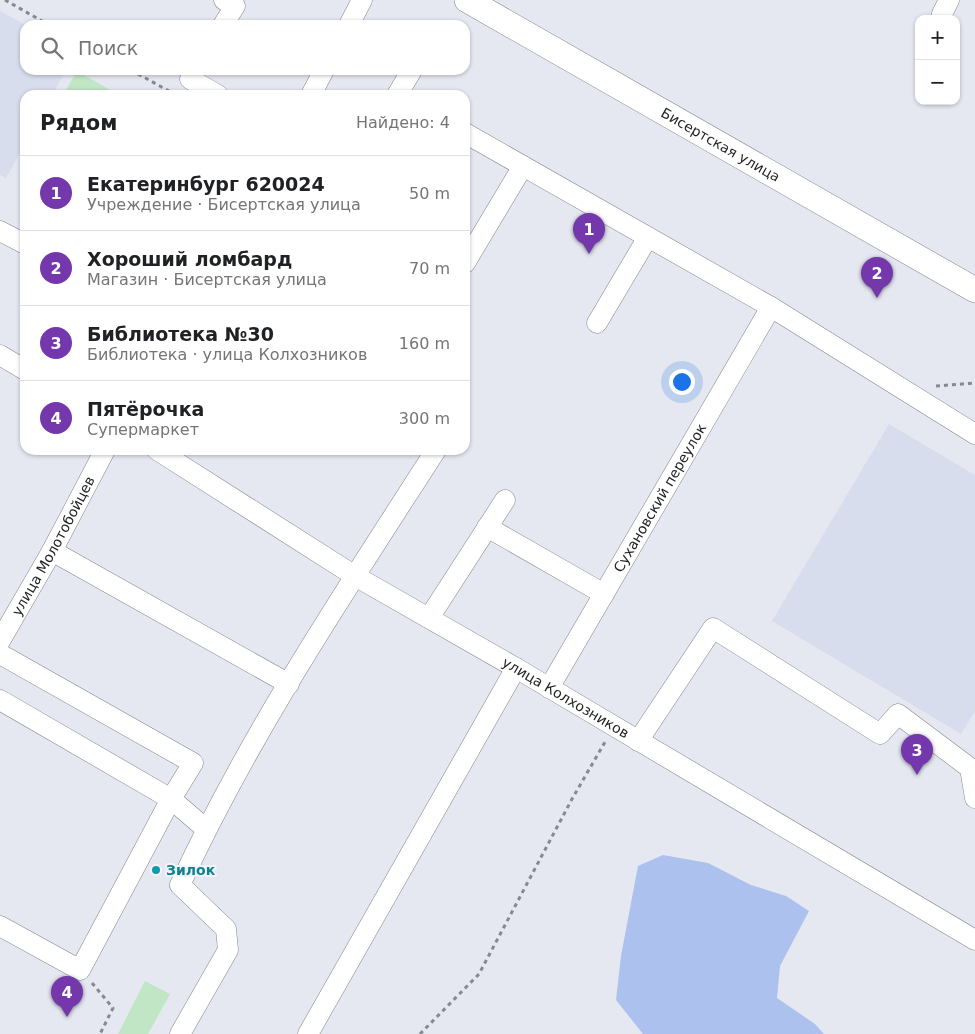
<!DOCTYPE html>
<html lang="ru">
<meta charset="utf-8">
<style>
:root{--surface:#fff;--page:#f6f6f6;--text:#202124;--muted:#757577;--line:#e0e0e0;--accent:#7437ac}
body{margin:0;font-family:"DejaVu Sans",sans-serif;background:var(--page);color:var(--text)}
.controls{position:absolute;right:15px;top:15px;display:grid;overflow:hidden;border-radius:10px;box-shadow:0 1px 4px #0004}
.controls button{width:45px;height:45px;display:grid;place-items:center;padding:0;border:0;border-bottom:1px solid var(--line);background:var(--surface);color:var(--text);font:25px sans-serif}
.you{position:absolute;left:681px;top:381px;width:18px;height:18px;margin:-12px;border:4px solid #fff;border-radius:50%;background:#1a73e8;box-shadow:0 0 0 8px #1a73e833}
.badge{display:grid;place-items:center;width:32px;height:32px;border-radius:50%;background:var(--accent);color:#fff;font-size:16px;font-weight:700}
.pin{position:absolute;translate:-50% -41px;filter:drop-shadow(0 1px 2px #0008)}
.pin::after{content:'';position:absolute;top:26px;width:18px;height:15px;background:inherit;clip-path:polygon(0 0,100% 0,50% 100%)}
.list{margin:0;padding:0;list-style:none}
h2{display:flex;justify-content:space-between;align-items:center;height:65px;margin:0;padding:0 20px;font-size:21px}
h2 small{font-size:16px;font-weight:400;color:var(--muted)}
.list li{display:grid;grid-template-columns:32px 1fr auto;gap:15px;align-items:center;box-sizing:border-box;height:75px;padding:0 20px;border-top:1px solid var(--line)}
.list b{display:block;font-size:19px;white-space:nowrap}
.list p{margin:0;font-size:16px;white-space:nowrap;color:var(--muted)}
.list em{font-size:16px;font-style:normal;color:var(--muted)}
.icon{flex:none;width:28px;height:28px;fill:none;stroke:currentColor;stroke-width:2;stroke-linecap:round;stroke-linejoin:round}
.map{position:relative;flex:none;width:975px;height:1034px;overflow:hidden}
.search{position:absolute;background:var(--surface);box-shadow:0 1px 4px #0004;left:20px;top:20px;width:450px;height:55px;display:flex;align-items:center;gap:12px;box-sizing:border-box;padding:0 18px;border-radius:15px;color:var(--muted);font-size:19px}
.panel{position:absolute;background:var(--surface);box-shadow:0 1px 4px #0004;left:20px;top:90px;width:450px;height:365px;border-radius:15px}
.map>svg:first-child{display:block}
.built{fill:#d8dded}
.green{fill:#c0e6c6}
.water{fill:#acc1ed}
.lines{fill:none;stroke-linecap:round;stroke-linejoin:round}
.minor-casing{stroke:#83868e;stroke-width:21}
.major-casing{stroke:#83868e;stroke-width:26}
.path{stroke:#87898f;stroke-width:3;stroke-dasharray:4 4;stroke-linecap:butt}
.minor{stroke:#fff;stroke-width:20}
.major{stroke:#fff;stroke-width:25}
.culture-dot{fill:#0f9aa8;stroke:#f2f5fe;stroke-width:2}
.labels{text-anchor:middle;stroke-width:4;stroke-linejoin:round;paint-order:stroke}
.street-label{font-size:14px;fill:#232427;stroke:#f2f5fe}
.culture-label{font-size:14px;font-weight:bold;fill:#0d838f;stroke:#f2f5fe;text-anchor:start}
</style>
<div class="map">
<svg width="975" height="1034" viewBox="0 0 975 1034">
<rect width="100%" height="100%" fill="#e5e8f1"/>
<g class="built">
<polygon points="0,11 26,25 25,70 66,70 52,95 25,95 25,144 6,178 0,175"/>
<polygon points="889,424 975,475 975,711 961,734 772,621"/>
</g>
<g class="green">
<polygon points="77,71 119,95 63,95"/>
<polygon points="145,981 170,994 148,1034 118,1034"/>
</g>
<polygon class="water" points="663,855 708,863 751,885 786,896 809,911 780,966 777,998 815,1024 824,1034 643,1034 616,1000 621,956 638,866"/>
<g class="lines">
<defs>
<g id="minor">
<polyline points="942,14 949,0"/>
<polyline points="223,25 235,6 224,0"/>
<polyline points="349,25 362,0"/>
<polyline points="190,79 218,95"/>
<polyline points="311,95 324,70"/>
<polyline points="397,95 412,70"/>
<polyline points="465,133 771,307 975,434"/>
<polyline points="0,231 25,244"/>
<polyline points="465,263 523,166"/>
<polyline points="597,323 648,237"/>
<polyline points="0,355 25,370"/>
<path id="s1" d="M157,450L355,576L516,668L975,940"/>
<polyline points="487,527 604,594"/>
<polyline points="52,551 289,684"/>
<polyline points="429,618 505,500"/>
<path id="s2" d="M0,641L52,551L105,450"/>
<polyline points="0,654 193,763 171,799 206,829"/>
<path id="s3" d="M549,688L771,307"/>
<polyline points="0,700 171,799 80,970 0,926"/>
<polyline points="638,741 713,628 880,734 898,714 970,768 975,798"/>
<path d="M180,1034L228,950L226,929L180,885C250,733 346,590 436,450"/>
<polyline points="308,1034 516,668"/>
</g>
<g id="major">
<path id="s4" d="M467,0L975,290"/>
</g>
</defs>
<use href="#minor" class="minor-casing"/>
<use href="#major" class="major-casing"/>
<g class="path">
<polyline points="5,0 49,25"/>
<polyline points="131,70 176,95"/>
<polyline points="936,386 975,383"/>
<polyline points="92,983 113,1008 100,1034"/>
<polyline points="420,1034 479,974 572,799 605,742"/>
</g>
<use href="#minor" class="minor"/>
<use href="#major" class="major"/>
</g>
<circle class="culture-dot" cx="156" cy="870" r="5"/>
<g class="labels">
<g class="street-label">
<text dy="5" stroke="none"><textPath href="#s4" startOffset="292">Бисертская улица</textPath></text>
<text dy="5" stroke="none"><textPath href="#s3" startOffset="220">Сухановский переулок</textPath></text>
<text dy="5" stroke="none"><textPath href="#s2" startOffset="109">улица Молотобойцев</textPath></text>
<text dy="5" stroke="none"><textPath href="#s1" startOffset="478">улица Колхозников</textPath></text>
</g>
<g class="culture-label">
<text x="166" y="875">Зилок</text>
</g>
</g>
</svg>
<div class="controls">
<button>+</button>
<button>−</button>
</div>
<div class="you"></div>
<div class="pin badge" style="left:589px;top:254px">1</div>
<div class="pin badge" style="left:877px;top:298px">2</div>
<div class="pin badge" style="left:917px;top:775px">3</div>
<div class="pin badge" style="left:67px;top:1017px">4</div>
<div class="search"><svg class="icon" aria-label="search" viewBox="0 0 24 24"><circle cx="10" cy="10" r="6"/><path d="M15 15l6 6"/></svg>Поиск</div>
<section class="panel">
<h2>Рядом<small>Найдено: 4</small></h2>
<ul class="list">
<li><span class="badge">1</span><div><b>Екатеринбург 620024</b><p>Учреждение · Бисертская улица</p></div><em>50 m</em></li>
<li><span class="badge">2</span><div><b>Хороший ломбард</b><p>Магазин · Бисертская улица</p></div><em>70 m</em></li>
<li><span class="badge">3</span><div><b>Библиотека №30</b><p>Библиотека · улица Колхозников</p></div><em>160 m</em></li>
<li><span class="badge">4</span><div><b>Пятёрочка</b><p>Супермаркет</p></div><em>300 m</em></li>
</ul>
</section>
</div>
